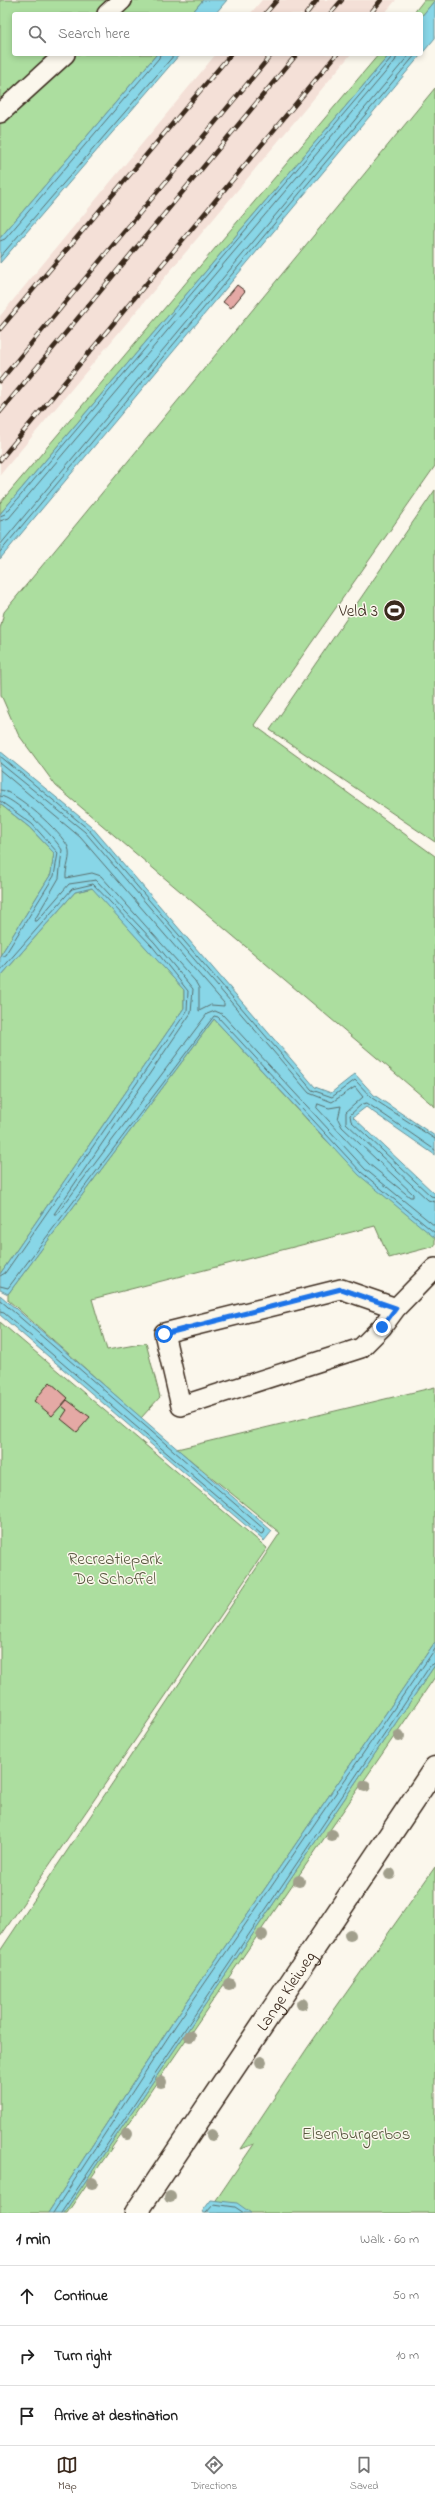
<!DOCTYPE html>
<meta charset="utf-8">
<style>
:root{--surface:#fff;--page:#f6f6f6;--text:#222;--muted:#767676;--line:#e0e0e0;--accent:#3b2a1e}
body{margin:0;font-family:"Indie Flower",sans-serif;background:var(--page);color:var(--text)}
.stop{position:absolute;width:12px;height:12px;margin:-9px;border:3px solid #1a73e8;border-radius:50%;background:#fff}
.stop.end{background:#1a73e8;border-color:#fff;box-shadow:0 1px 4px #0008}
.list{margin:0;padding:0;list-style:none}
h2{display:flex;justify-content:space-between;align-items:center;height:52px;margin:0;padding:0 16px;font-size:17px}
h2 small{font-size:13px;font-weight:400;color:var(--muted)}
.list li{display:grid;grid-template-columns:26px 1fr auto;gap:12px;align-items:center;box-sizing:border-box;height:60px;padding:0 16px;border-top:1px solid var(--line)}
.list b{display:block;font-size:15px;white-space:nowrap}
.list em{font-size:13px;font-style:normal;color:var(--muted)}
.icon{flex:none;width:22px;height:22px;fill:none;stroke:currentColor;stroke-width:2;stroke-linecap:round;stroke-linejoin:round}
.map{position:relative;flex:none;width:435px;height:2213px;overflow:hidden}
.search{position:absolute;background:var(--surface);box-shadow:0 2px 6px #0003;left:12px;right:12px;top:12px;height:44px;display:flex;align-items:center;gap:10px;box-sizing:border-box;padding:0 14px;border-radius:4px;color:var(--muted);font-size:15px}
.sheet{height:232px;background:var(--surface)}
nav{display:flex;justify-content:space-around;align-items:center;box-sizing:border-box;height:56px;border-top:1px solid var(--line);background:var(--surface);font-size:11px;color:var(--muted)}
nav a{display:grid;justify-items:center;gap:2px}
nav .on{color:var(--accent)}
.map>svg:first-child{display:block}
.built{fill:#f4e0d7}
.green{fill:#acde9f;stroke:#74845e}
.water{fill:#88d6e7;stroke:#699197}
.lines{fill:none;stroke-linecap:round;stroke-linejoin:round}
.shore{stroke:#5a6f6e;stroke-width:1}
.building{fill:#e4a9a5;stroke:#3b2a1e}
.service-casing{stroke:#3b2a1e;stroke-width:22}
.tertiary-casing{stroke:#3b2a1e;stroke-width:25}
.service{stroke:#fbf7ec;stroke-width:19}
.tertiary{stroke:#fbf7ec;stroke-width:22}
.rail-casing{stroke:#3b2a1e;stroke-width:4.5}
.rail{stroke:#fbf7ec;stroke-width:3;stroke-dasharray:9;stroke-linecap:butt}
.tree{fill:#a19f8c}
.route{stroke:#1a73e8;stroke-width:5}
.labels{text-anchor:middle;stroke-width:3;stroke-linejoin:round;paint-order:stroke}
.poi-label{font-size:17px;fill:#3b2a1e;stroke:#fbf7ec;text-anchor:end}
.park-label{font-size:17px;fill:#57573e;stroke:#fbf7ec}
.street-label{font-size:17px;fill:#3b2a1e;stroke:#fbf7ec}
</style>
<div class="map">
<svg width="435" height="2213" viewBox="0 0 435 2213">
<rect width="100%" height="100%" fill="#fbf7ec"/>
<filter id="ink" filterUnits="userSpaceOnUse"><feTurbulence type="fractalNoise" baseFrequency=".025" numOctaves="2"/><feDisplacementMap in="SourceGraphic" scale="8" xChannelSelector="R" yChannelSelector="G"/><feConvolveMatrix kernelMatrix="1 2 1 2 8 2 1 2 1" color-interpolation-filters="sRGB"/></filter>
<g filter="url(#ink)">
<g class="built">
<polygon points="262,0 396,0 384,14 250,14"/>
<polygon points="216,54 351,54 0,475 0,316"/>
</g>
<g class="green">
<polygon points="0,0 203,0 191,14 14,14 14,54 157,54 0,238"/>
<polygon points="424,0 435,0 421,17 421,14 413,14"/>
<polygon points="379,54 390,54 0,514 0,503"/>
<polygon points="435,88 435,466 254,725 435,856 435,1107 56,786 18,734 1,695 0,629 4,612"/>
<polygon points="435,490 435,842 270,730"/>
<polygon points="0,804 29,827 54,853 51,874 0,956"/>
<polygon points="93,888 184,990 184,1008 0,1274 0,977 75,892"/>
<polygon points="214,1019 325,1139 435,1238 435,1246 389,1258 375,1226 92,1299 107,1350 146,1343 160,1397 141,1418 8,1300 8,1294"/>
<polygon points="0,1322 267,1548 0,1937"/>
<polygon points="435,1387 435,1642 173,2022 48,2213 0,2213 0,1951 280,1533 177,1449"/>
<polygon points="435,1665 435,1677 67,2213 64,2213"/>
<polygon points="435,1867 435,2213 218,2213 210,2209 254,2144 240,2149 308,2047"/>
</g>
<g class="water">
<polygon points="203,0 227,0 215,14 191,14"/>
<polygon points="435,0 435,38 0,559 0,514 390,54 421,54 421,17"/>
<polygon points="157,54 180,54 0,263 0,238"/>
<polygon points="0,751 91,826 315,1087 331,1093 355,1074 374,1095 435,1136 435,1155 366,1107 353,1117 435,1194 435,1238 359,1175 214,1019 8,1294 0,1290 0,1274 184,1008 184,990 92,888 75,892 0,977 0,956 51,874 54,853 29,827 0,804"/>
<polygon points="0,1295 272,1531 264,1541 0,1315"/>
<polygon points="435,1642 435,1665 64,2213 48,2213 173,2022"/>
<polygon points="211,2200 237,2203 251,2213 204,2213 202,2212"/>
</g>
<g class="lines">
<g class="shore">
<polyline points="0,241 5,239 159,58 160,54"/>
<polyline points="0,257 175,54"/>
<polyline points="0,516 5,514 391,58 393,54"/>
<polyline points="0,521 9,518 395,61 398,54"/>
<polyline points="0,545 410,54"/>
<polyline points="0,552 416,54"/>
<polyline points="0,756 88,829 312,1090 332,1097 355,1080 372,1098 435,1139"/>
<polyline points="0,763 85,832 309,1093 332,1102 355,1087 363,1097 346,1112 346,1123 428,1200 435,1202"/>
<path d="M0,770L80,837L224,1003V1006L211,1005L199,1011V988L195,981L101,876L92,873L66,878C65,868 72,857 68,847C62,833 15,790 0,790"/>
<path d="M0,796C13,796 56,838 62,850L59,878L34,921H37L69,884L96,880L155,943L193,989L191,1013L54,1214H57L207,1014L215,1011L222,1014L365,1169L435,1226"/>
<polyline points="0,801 32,824 58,853 54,876 5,955 0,957"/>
<polyline points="0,971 72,889 93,884 152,946 188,991 187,1011 5,1273 0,1276"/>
<polygon points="318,1104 329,1108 341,1106 338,1119 342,1127 413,1194 413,1197 410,1197 369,1164 317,1108"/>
<polyline points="435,1150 367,1103 362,1104 350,1115 351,1121 431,1196 435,1197"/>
<polyline points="0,1286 8,1288 214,1016 218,1017 361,1172 435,1233"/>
<polyline points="0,1300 265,1530 264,1533 261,1534 4,1313 0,1312"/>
<polyline points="53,2213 176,2025 435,1649"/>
<polyline points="61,2213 430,1666 435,1663"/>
<polyline points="206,2213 214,2204 235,2207 244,2213"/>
</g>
</g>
<g class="building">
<polygon points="237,285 245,291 231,308 223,302"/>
<polygon points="50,1382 68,1398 52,1416 34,1401"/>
<polygon points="67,1400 90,1417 77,1432 61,1419 67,1410 62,1406"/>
</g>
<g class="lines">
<defs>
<g id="service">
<polyline points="107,14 122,0"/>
<polyline points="0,113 65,54"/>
<polyline points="396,1308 341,1289 164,1333 181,1406 361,1348 382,1327 396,1308 435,1268"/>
</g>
<g id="tertiary">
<path id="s1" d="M136,2213L435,1768"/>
</g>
</defs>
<use href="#service" class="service-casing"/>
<use href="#tertiary" class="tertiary-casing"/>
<use href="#service" class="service"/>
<use href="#tertiary" class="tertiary"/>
<defs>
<g id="rail">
<polyline points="265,14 277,0"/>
<polyline points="306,14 317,0"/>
<polyline points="330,14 342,0"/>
<polyline points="370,14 381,0"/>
<polyline points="0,329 231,54"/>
<polyline points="0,381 272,54"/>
<polyline points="0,412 297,54"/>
<polyline points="0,460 337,54"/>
</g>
</defs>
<use href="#rail" class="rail-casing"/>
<use href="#rail" class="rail"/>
</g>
<g class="tree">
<circle cx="399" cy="1736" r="6"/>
<circle cx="365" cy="1786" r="6"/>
<circle cx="332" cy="1835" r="6"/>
<circle cx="390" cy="1874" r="6"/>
<circle cx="299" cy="1881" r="6"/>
<circle cx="262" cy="1935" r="6"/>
<circle cx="350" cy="1935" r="6"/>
<circle cx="229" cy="1984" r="6"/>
<circle cx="302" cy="2004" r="6"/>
<circle cx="190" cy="2036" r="6"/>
<circle cx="261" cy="2062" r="6"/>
<circle cx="161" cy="2082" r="6"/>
<circle cx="127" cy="2134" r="6"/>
<circle cx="212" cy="2135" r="6"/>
<circle cx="92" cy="2183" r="6"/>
<circle cx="170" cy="2197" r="6"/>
</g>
</g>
<g class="lines" filter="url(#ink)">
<polyline class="route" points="164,1334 341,1289 396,1308 382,1327"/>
</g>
<defs>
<symbol id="stadium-disc" viewBox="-11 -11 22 22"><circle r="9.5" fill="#3b2a1e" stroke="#fbf7ec"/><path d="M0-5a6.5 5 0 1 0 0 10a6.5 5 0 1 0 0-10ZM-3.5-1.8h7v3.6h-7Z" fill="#fff"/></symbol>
</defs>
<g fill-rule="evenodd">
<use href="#stadium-disc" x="382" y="598" width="25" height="25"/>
</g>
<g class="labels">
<g class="poi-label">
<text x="378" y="616">Veld 3</text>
</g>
<g class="park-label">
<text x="115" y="1564">Recreatiepark<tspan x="115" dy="20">De Schoffel</tspan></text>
<text x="356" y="2139">Elsenburgerbos</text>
</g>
<g class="street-label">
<text dy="6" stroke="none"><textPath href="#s1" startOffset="268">Lange Kleiweg</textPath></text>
</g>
</g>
</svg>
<div class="stop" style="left:164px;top:1334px"></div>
<div class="stop end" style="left:382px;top:1327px"></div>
<div class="search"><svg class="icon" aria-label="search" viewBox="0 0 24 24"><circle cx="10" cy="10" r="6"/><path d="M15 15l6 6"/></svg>Search here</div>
</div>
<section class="sheet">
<h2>1 min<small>Walk · 60 m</small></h2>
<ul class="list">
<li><svg class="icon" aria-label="ahead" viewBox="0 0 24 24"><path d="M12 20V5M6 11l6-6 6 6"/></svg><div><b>Continue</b></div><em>50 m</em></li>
<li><svg class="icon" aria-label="right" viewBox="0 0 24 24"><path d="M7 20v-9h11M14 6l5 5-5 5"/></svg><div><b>Turn right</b></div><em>10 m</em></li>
<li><svg class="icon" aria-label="arrive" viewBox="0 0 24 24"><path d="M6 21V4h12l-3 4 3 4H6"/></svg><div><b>Arrive at destination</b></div></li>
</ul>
</section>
<nav>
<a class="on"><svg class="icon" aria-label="map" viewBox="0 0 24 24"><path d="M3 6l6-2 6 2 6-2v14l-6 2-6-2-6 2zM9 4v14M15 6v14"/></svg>Map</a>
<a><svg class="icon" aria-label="directions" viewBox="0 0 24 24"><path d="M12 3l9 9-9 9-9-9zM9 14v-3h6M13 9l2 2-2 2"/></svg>Directions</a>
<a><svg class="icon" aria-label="saved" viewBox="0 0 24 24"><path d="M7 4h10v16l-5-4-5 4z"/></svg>Saved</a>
</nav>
